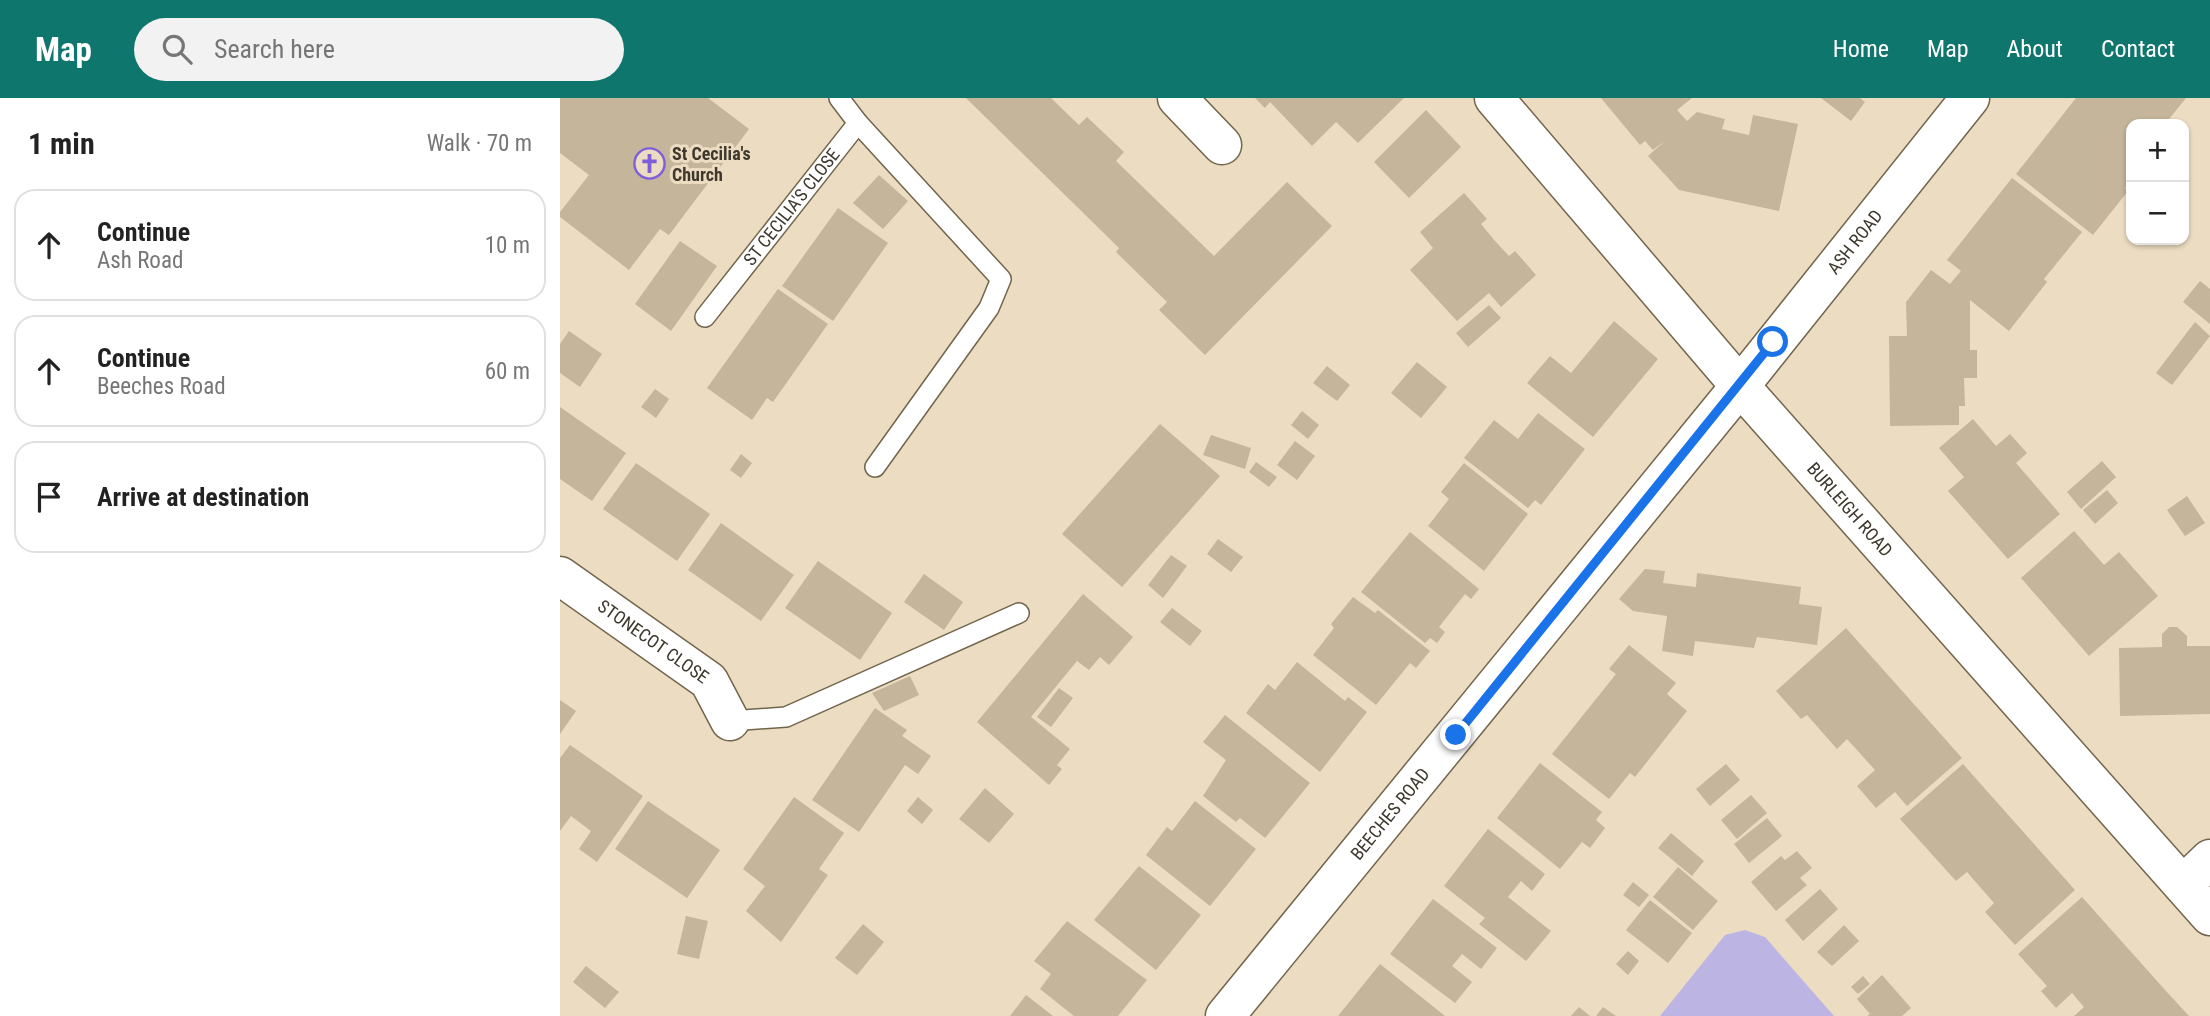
<!DOCTYPE html>
<meta charset="utf-8">
<style>
:root{--surface:#fff;--page:#f2f2f2;--text:#222;--muted:#767676;--line:#e0e0e0;--accent:#0f766e}
body{margin:0;font-family:"Roboto Condensed",sans-serif;background:var(--page);color:var(--text)}
.controls{position:absolute;right:21px;top:21px;display:grid;overflow:hidden;border-radius:14px;box-shadow:0 2px 5px #0004}
.controls button{width:63px;height:63px;display:grid;place-items:center;padding:0;border:0;border-bottom:2px solid var(--line);background:var(--surface);color:var(--text);font:35px sans-serif}
.stop{position:absolute;width:21px;height:21px;margin:-16px;border:5px solid #1a73e8;border-radius:50%;background:#fff}
.stop.end{background:#1a73e8;border-color:#fff;box-shadow:0 2px 7px #0008}
.list{margin:0;padding:0;list-style:none}
h2{display:flex;justify-content:space-between;align-items:center;height:91px;margin:0;padding:0 28px;font-size:30px}
h2 small{font-size:23px;font-weight:400;color:var(--muted)}
.list li{display:grid;grid-template-columns:46px 1fr auto;gap:21px;align-items:center;box-sizing:border-box;height:112px;margin:0 14px 14px;padding:0 14px;border:2px solid var(--line);border-radius:21px}
.list b{display:block;font-size:26px;white-space:nowrap}
.list p{margin:0;font-size:23px;white-space:nowrap;color:var(--muted)}
.list em{font-size:23px;font-style:normal;color:var(--muted)}
.icon{flex:none;width:38px;height:38px;fill:none;stroke:currentColor;stroke-width:2;stroke-linecap:round;stroke-linejoin:round}
.map{position:relative;flex:none;width:1650px;height:918px;overflow:hidden}
header{display:flex;align-items:center;gap:42px;box-sizing:border-box;height:98px;padding:0 35px;background:var(--accent);color:#fff}
header strong{font-size:33px}
nav{display:flex;gap:38px;margin-inline-start:auto;font-size:24px}
.search{width:490px;height:63px;background:var(--page);display:flex;align-items:center;gap:18px;box-sizing:border-box;padding:0 24px;border-radius:38px;color:var(--muted);font-size:26px}
main{display:flex}
aside{flex:1;background:var(--surface)}
.map>svg:first-child{display:block}
.green{fill:#bcb5e3}
.building{fill:#c4b59b}
.lines{fill:none;stroke-linecap:round;stroke-linejoin:round}
.lane-casing{stroke:#72654d;stroke-width:22}
.street-casing{stroke:#72654d;stroke-width:41}
.lane{stroke:#fff;stroke-width:19}
.street{stroke:#fff;stroke-width:38}
.route{stroke:#1a73e8;stroke-width:9}
.labels{text-anchor:middle;stroke-width:6;stroke-linejoin:round;paint-order:stroke}
.poi-label{font-size:18px;font-weight:bold;fill:#3e382d;stroke:#ecddc2;text-anchor:start}
.street-label{font-size:18px;fill:#3e382d;stroke:#ecddc2}
</style>
<header>
<strong>Map</strong>
<div class="search"><svg class="icon" aria-label="search" viewBox="0 0 24 24"><circle cx="10" cy="10" r="6"/><path d="M15 15l6 6"/></svg>Search here</div>
<nav><a>Home</a><a>Map</a><a>About</a><a>Contact</a></nav>
</header>
<main>
<aside>
<h2>1 min<small>Walk · 70 m</small></h2>
<ul class="list">
<li><svg class="icon" aria-label="ahead" viewBox="0 0 24 24"><path d="M12 20V5M6 11l6-6 6 6"/></svg><div><b>Continue</b><p>Ash Road</p></div><em>10 m</em></li>
<li><svg class="icon" aria-label="ahead" viewBox="0 0 24 24"><path d="M12 20V5M6 11l6-6 6 6"/></svg><div><b>Continue</b><p>Beeches Road</p></div><em>60 m</em></li>
<li><svg class="icon" aria-label="arrive" viewBox="0 0 24 24"><path d="M6 21V4h12l-3 4 3 4H6"/></svg><div><b>Arrive at destination</b></div></li>
</ul>
</aside>
<div class="map">
<svg width="1650" height="918" viewBox="0 0 1650 918">
<rect width="100%" height="100%" fill="#ecddc2"/>
<polygon class="green" points="1185,832 1205,839 1274,918 1100,918 1165,837"/>
<g class="building">
<polygon points="0,0 148,0 189,31 109,137 100,131 69,172 0,119 0,114 29,77 0,55"/>
<polygon points="406,0 491,0 519,27 527,19 564,54 556,63 654,158 727,84 772,128 645,257 599,212 607,204 556,154 559,150"/>
<polygon points="695,0 844,0 798,45 776,24 752,48 710,4 705,10"/>
<polygon points="1041,0 1132,0 1117,12 1127,23 1137,14 1165,21 1162,31 1189,37 1193,17 1238,26 1219,113 1119,92 1088,58 1106,42 1093,52 1085,43 1080,47"/>
<polygon points="1261,0 1300,0 1305,4 1291,23"/>
<polygon points="1516,0 1626,0 1605,26 1571,26 1571,82 1565,90 1568,93 1533,137 1456,76"/>
<polygon points="866,12 901,49 849,100 814,64"/>
<polygon points="319,77 348,103 323,131 293,105"/>
<polygon points="1452,80 1522,134 1484,181 1487,184 1449,233 1410,202 1410,252 1417,252 1417,280 1404,280 1405,308 1399,308 1399,327 1330,328 1329,238 1347,238 1346,204 1371,172 1390,186 1401,173 1387,162"/>
<polygon points="904,95 927,121 921,126 935,143 949,158 955,153 976,177 941,209 929,195 897,223 850,172 873,150 860,134"/>
<polygon points="278,110 328,145 273,223 222,188"/>
<polygon points="120,143 157,168 111,233 75,206"/>
<polygon points="1640,183 1650,191 1650,226 1623,204"/>
<polygon points="218,191 268,226 213,304 207,300 192,322 147,290"/>
<polygon points="929,207 941,220 908,249 896,235"/>
<polygon points="1054,223 1098,261 1033,339 967,285 990,258 1011,275"/>
<polygon points="1635,224 1650,238 1612,287 1596,275"/>
<polygon points="9,233 42,256 20,289 0,275 0,246"/>
<polygon points="857,264 887,289 861,320 831,295"/>
<polygon points="767,268 790,287 777,303 753,285"/>
<polygon points="95,291 109,301 96,320 81,309"/>
<polygon points="0,309 66,355 32,403 0,381"/>
<polygon points="742,313 759,327 748,341 731,327"/>
<polygon points="978,315 1025,351 981,407 975,402 968,410 904,360 934,322 958,341"/>
<polygon points="1413,321 1436,348 1450,336 1467,355 1456,365 1500,416 1448,461 1388,393 1404,379 1379,350"/>
<polygon points="600,326 660,378 562,489 502,436"/>
<polygon points="651,337 691,350 685,371 643,357"/>
<polygon points="735,343 755,358 737,382 717,367"/>
<polygon points="181,356 192,365 181,380 170,372"/>
<polygon points="1542,363 1556,379 1521,411 1507,394"/>
<polygon points="696,364 717,379 709,389 689,374"/>
<polygon points="76,365 150,416 117,463 43,411"/>
<polygon points="904,365 968,416 924,473 868,428 889,401 881,394"/>
<polygon points="1547,392 1558,405 1535,426 1523,412"/>
<polygon points="1627,398 1645,425 1625,438 1607,412"/>
<polygon points="161,425 234,477 201,523 128,472"/>
<polygon points="1514,433 1544,467 1559,454 1598,498 1529,558 1461,480"/>
<polygon points="850,434 919,491 911,501 905,496 879,529 885,534 877,545 870,540 865,545 801,494"/>
<polygon points="658,441 683,459 671,474 647,456"/>
<polygon points="611,457 627,468 603,500 588,487"/>
<polygon points="258,463 332,515 300,562 225,510"/>
<polygon points="1085,471 1105,473 1103,485 1136,489 1137,475 1241,489 1239,506 1262,509 1257,547 1197,539 1194,550 1135,543 1133,558 1102,553 1107,518 1073,513 1059,501"/>
<polygon points="364,476 403,504 384,532 344,504"/>
<polygon points="523,496 573,539 549,567 540,559 529,572 517,563 471,619 510,651 497,667 502,671 489,687 417,624"/>
<polygon points="793,499 815,515 818,512 870,553 856,570 850,565 816,607 753,557 774,530 771,526"/>
<polygon points="612,510 642,533 630,548 600,524"/>
<polygon points="1609,529 1617,529 1627,538 1627,548 1650,548 1650,616 1560,618 1559,550 1602,549 1602,536"/>
<polygon points="1286,530 1402,660 1347,708 1335,694 1316,710 1297,688 1315,672 1287,641 1277,651 1247,617 1241,621 1216,593"/>
<polygon points="1069,547 1116,585 1107,596 1127,613 1075,679 1070,675 1049,701 992,656 1056,576 1049,571"/>
<polygon points="737,564 785,603 788,599 807,614 760,674 686,615 708,586 715,592"/>
<polygon points="350,578 359,597 324,613 312,595"/>
<polygon points="499,590 513,600 491,629 477,619"/>
<polygon points="0,602 16,613 0,636"/>
<polygon points="315,610 347,632 342,638 371,658 358,676 345,667 299,734 252,702"/>
<polygon points="665,617 750,685 705,740 680,720 676,724 643,698 666,662 643,644"/>
<polygon points="10,647 83,698 37,764 19,751 31,733 11,718 0,733 0,660"/>
<polygon points="980,665 1042,714 1036,722 1045,730 1030,750 1022,744 1000,771 937,720"/>
<polygon points="1166,666 1180,682 1150,708 1136,691"/>
<polygon points="1403,666 1515,792 1455,847 1425,814 1434,805 1407,774 1396,783 1340,721"/>
<polygon points="425,690 454,716 429,745 399,721"/>
<polygon points="1191,697 1207,715 1177,741 1161,722"/>
<polygon points="234,699 284,735 259,771 268,777 221,844 186,813 205,788 183,771"/>
<polygon points="358,699 373,712 362,726 347,713"/>
<polygon points="88,703 160,752 127,800 55,751"/>
<polygon points="635,703 696,751 650,808 586,757 607,729 612,733"/>
<polygon points="1207,720 1222,738 1189,765 1174,746"/>
<polygon points="928,731 985,776 972,793 961,783 948,799 991,833 966,863 919,826 925,820 884,788"/>
<polygon points="1111,735 1144,763 1132,778 1098,750"/>
<polygon points="1237,753 1252,770 1240,780 1247,787 1216,813 1191,784 1221,758 1225,762"/>
<polygon points="579,768 641,817 596,872 534,822"/>
<polygon points="1118,769 1158,803 1133,832 1093,799"/>
<polygon points="1073,784 1089,797 1079,809 1063,797"/>
<polygon points="1260,791 1278,811 1243,843 1225,822"/>
<polygon points="1522,799 1606,893 1629,918 1514,918 1524,909 1512,895 1496,910 1481,893 1487,888 1458,856"/>
<polygon points="873,801 937,850 921,871 902,856 898,861 892,868 912,884 895,905 830,856"/>
<polygon points="1090,802 1132,835 1108,865 1066,832"/>
<polygon points="126,818 148,823 139,861 117,856"/>
<polygon points="507,823 587,882 558,918 514,918 480,891 491,876 474,863"/>
<polygon points="303,826 324,844 297,877 275,860"/>
<polygon points="1284,827 1299,843 1272,868 1257,854"/>
<polygon points="1068,853 1079,863 1068,877 1056,866"/>
<polygon points="820,866 885,918 778,918"/>
<polygon points="26,868 59,894 45,910 13,884"/>
<polygon points="1322,877 1351,910 1342,918 1307,918 1310,916 1297,901"/>
<polygon points="1303,878 1310,886 1298,896 1291,889"/>
<polygon points="466,897 493,918 450,918"/>
<polygon points="1019,909 1030,918 1011,918"/>
<polygon points="1043,909 1056,918 1036,918"/>
</g>
<g class="lines">
<defs>
<g id="lane">
<polyline points="298,25 441,181 429,210 315,369"/>
<path id="s1" d="M145,219L298,25L279,0"/>
<polyline points="170,623 226,619 459,515"/>
</g>
<g id="street">
<polyline points="617,0 662,47"/>
<path id="s2" d="M934,0L1180,288L1650,818"/>
<path id="s3" d="M0,478L149,583L170,623"/>
<polyline points="1623,787 1650,761"/>
<path id="s4" d="M665,918L1180,288L1410,0"/>
</g>
</defs>
<use href="#lane" class="lane-casing"/>
<use href="#street" class="street-casing"/>
<use href="#lane" class="lane"/>
<use href="#street" class="street"/>
</g>
<g class="lines">
<polyline class="route" points="896,637 1213,244"/>
</g>
<defs>
<symbol id="church-ring" viewBox="-11 -11 22 22"><circle r="9.5" fill="#ecddc2" stroke="#7f5ed9" stroke-width="1.5"/><path d="M-1.2-6h2.4v3.5h3.3v2.4h-3.3V6h-2.4V-.1h-3.3v-2.4h3.3Z" fill="#7f5ed9"/></symbol>
</defs>
<g fill-rule="evenodd">
<use href="#church-ring" x="72" y="48" width="35" height="35"/>
</g>
<g class="labels">
<g class="poi-label">
<text x="112" y="62">St Cecilia's<tspan x="112" dy="21">Church</tspan></text>
</g>
<g class="street-label">
<text dy="6" stroke="none"><textPath href="#s1" startOffset="140">ST CECILIA'S CLOSE</textPath></text>
<text dy="6" stroke="none"><textPath href="#s4" startOffset="998">ASH ROAD</textPath></text>
<text dy="6" stroke="none"><textPath href="#s2" startOffset="544">BURLEIGH ROAD</textPath></text>
<text dy="6" stroke="none"><textPath href="#s3" startOffset="114">STONECOT CLOSE</textPath></text>
<text dy="6" stroke="none"><textPath href="#s4" startOffset="261">BEECHES ROAD</textPath></text>
</g>
</g>
</svg>
<div class="controls">
<button>+</button>
<button>−</button>
</div>
<div class="stop" style="left:1213px;top:244px"></div>
<div class="stop end" style="left:896px;top:637px"></div>
</div>
</main>
